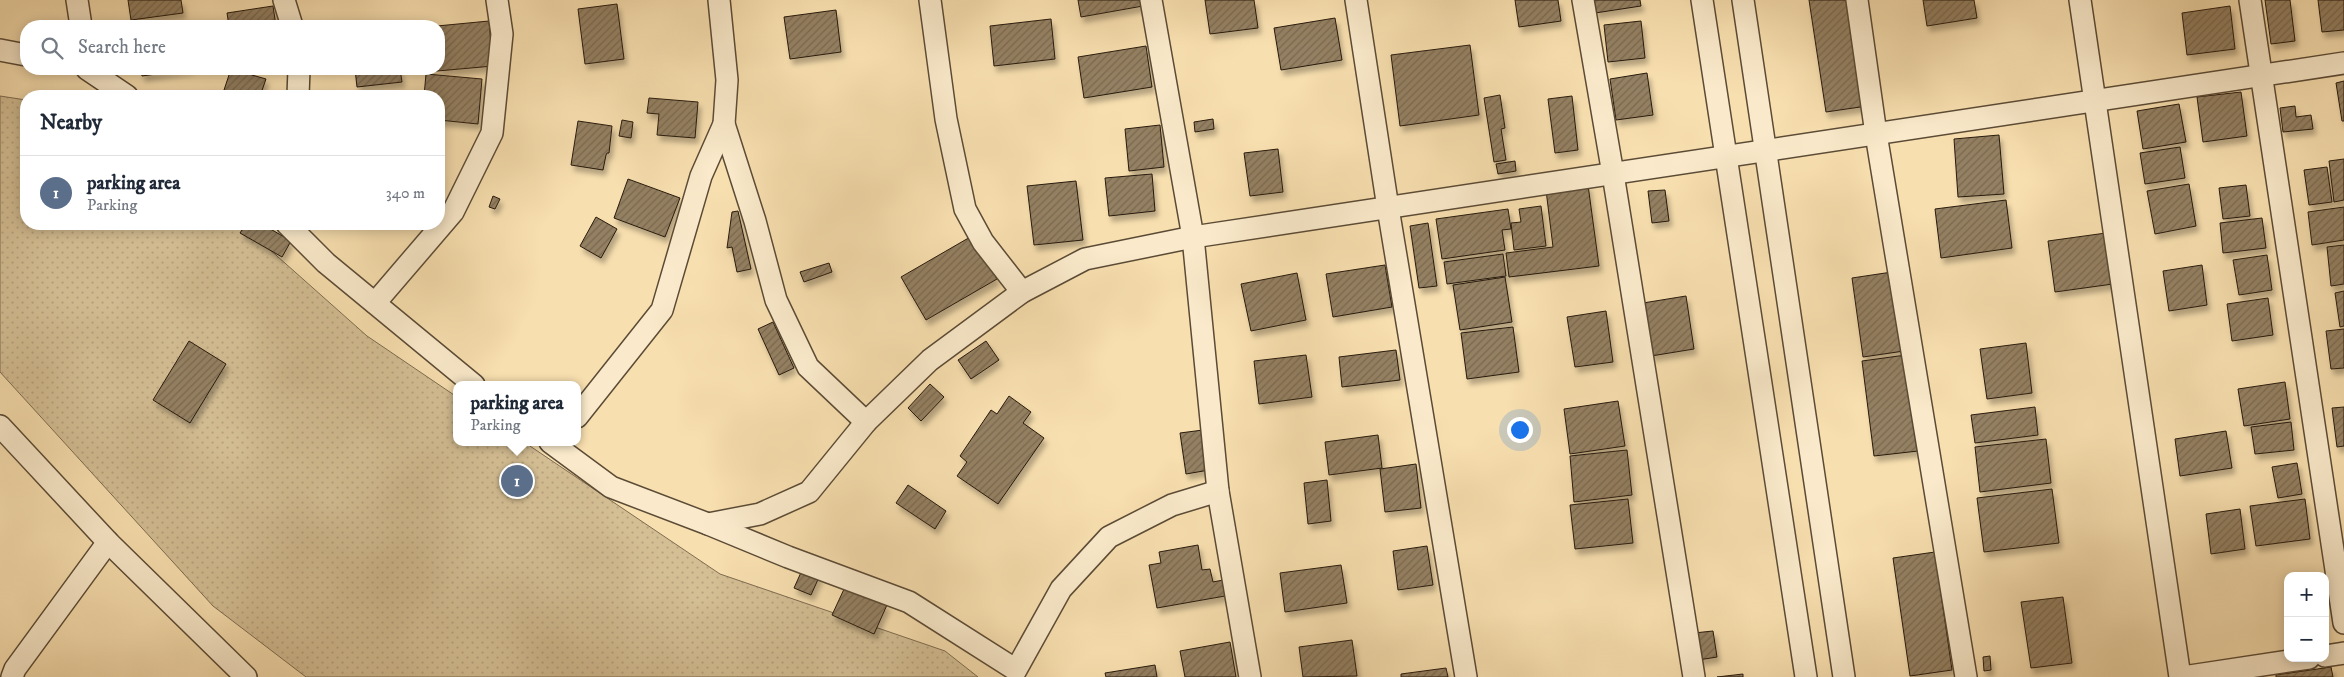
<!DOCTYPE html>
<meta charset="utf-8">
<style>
:root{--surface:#fff;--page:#f6f6f7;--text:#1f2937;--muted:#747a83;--line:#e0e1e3;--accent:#8f2418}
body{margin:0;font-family:"IM FELL DW Pica",serif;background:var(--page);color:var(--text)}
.controls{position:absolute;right:15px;bottom:15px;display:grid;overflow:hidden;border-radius:10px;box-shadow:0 2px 12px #0003}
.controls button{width:45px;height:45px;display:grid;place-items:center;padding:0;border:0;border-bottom:1px solid var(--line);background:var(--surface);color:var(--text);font:25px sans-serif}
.you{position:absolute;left:1519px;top:429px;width:18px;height:18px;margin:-12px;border:4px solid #fff;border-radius:50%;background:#1a73e8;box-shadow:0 0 0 8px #1a73e833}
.badge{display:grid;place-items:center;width:32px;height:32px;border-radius:50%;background:var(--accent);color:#fff;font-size:16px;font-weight:700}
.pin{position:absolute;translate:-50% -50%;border:2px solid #fff;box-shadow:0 1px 5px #0006}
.popup{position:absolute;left:453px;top:381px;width:128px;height:65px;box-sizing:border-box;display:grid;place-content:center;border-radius:10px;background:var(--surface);filter:drop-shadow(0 1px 4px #0005);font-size:16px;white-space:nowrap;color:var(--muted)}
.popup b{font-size:19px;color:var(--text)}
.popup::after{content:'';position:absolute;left:50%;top:100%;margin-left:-10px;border:10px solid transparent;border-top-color:var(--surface)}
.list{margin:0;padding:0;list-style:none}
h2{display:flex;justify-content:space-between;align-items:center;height:65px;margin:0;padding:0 20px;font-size:21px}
h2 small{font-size:16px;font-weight:400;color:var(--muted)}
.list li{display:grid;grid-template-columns:32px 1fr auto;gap:15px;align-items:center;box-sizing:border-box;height:75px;padding:0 20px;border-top:1px solid var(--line)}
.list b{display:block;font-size:19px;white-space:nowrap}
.list p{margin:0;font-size:16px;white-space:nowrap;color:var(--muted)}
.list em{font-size:16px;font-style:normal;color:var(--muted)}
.icon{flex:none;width:28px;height:28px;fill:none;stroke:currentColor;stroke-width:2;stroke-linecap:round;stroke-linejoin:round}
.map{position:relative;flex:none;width:2344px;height:677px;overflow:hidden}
.search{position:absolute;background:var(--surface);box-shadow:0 2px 12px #0003;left:20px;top:20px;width:425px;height:55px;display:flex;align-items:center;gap:12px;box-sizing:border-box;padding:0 18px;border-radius:20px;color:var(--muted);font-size:19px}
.panel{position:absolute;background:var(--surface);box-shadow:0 2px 12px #0003;left:20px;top:90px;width:425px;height:140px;border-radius:20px}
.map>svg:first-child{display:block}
.park{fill:url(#park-dots);stroke:#7e6c51}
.building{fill:url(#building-hatch);stroke:#271a0e;filter:url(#shadow)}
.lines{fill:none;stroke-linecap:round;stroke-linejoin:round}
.minor-casing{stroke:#5b4b36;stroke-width:24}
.minor{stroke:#faeacb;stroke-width:21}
</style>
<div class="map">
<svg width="2344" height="677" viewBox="0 0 2344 677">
<defs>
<pattern id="park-dots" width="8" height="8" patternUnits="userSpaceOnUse" patternTransform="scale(1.25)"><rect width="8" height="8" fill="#d4be94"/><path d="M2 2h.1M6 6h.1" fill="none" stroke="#b6a37e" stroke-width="1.8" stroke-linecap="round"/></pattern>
<pattern id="building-hatch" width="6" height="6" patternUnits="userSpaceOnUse" patternTransform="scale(1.25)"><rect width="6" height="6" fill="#948062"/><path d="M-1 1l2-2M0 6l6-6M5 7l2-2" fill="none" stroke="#79684f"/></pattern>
<filter id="shadow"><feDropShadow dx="3" dy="5.5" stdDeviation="2.5" flood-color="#0004"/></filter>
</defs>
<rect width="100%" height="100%" fill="#f8dfaf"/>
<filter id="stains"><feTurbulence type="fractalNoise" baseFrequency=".004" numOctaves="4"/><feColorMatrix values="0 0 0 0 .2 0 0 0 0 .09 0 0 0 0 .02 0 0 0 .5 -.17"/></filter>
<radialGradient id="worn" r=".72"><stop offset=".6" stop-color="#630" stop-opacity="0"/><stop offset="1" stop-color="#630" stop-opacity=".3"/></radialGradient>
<polygon class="park" points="0,96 26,100 26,224 241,224 367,336 457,397 457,442 524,442 720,574 945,651 978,677 306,677 213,606 0,372"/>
<g class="building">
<polygon points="128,0 181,0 183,13 131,20"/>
<polygon points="1078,0 1142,0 1143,6 1081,17"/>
<polygon points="1205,0 1254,0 1258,28 1210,34"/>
<polygon points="1515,0 1558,0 1561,21 1519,27"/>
<polygon points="1594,0 1640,0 1641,6 1595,13"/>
<polygon points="1809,0 1851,0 1867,106 1826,112"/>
<polygon points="1923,0 1974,0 1977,18 1927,26"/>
<polygon points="2265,0 2290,0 2295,41 2271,44"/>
<polygon points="2318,0 2344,0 2344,30 2322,32"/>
<polygon points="617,4 624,59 585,64 578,9"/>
<polygon points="273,6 276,26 229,26 227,13"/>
<polygon points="2230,6 2235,49 2187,55 2182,13"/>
<polygon points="836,10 841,52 790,59 784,17"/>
<polygon points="1335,18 1342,60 1281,70 1274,28"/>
<polygon points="1051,19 1055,59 994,66 990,26"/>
<polygon points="186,21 187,26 142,26"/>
<polygon points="489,21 493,66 426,72 426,69 439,69 439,26 437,26"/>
<polygon points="1641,21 1645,58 1608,62 1604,25"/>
<polygon points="1470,45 1479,115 1400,126 1391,55"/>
<polygon points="1146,46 1152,87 1084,98 1078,57"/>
<polygon points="141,69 192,69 142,76"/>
<polygon points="231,69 266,79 260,96 222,96"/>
<polygon points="355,69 400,69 402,82 357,87"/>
<polygon points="1647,73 1653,115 1616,120 1610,79"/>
<polygon points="426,74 482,79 478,124 439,120 439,96 424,96"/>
<polygon points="2344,81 2344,121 2342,121 2336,83"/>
<polygon points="2241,92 2247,136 2203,142 2197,97"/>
<polygon points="1500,95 1505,128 1501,129 1506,160 1494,162 1484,98"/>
<polygon points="1572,96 1578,150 1555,153 1548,99"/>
<polygon points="649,98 698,102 695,138 657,135 659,114 647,113"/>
<polygon points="2179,104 2186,142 2143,149 2137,111"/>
<polygon points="2295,106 2296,117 2311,115 2313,129 2283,132 2280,108"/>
<polygon points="1213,119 1214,129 1195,132 1194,122"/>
<polygon points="622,120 633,122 631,138 619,136"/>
<polygon points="578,121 612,126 609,153 607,153 606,155 603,170 571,165"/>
<polygon points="1160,125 1164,167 1129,171 1125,129"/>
<polygon points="1999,135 2004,194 1958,197 1954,139"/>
<polygon points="2180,147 2185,178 2145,184 2140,153"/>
<polygon points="1278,149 1283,192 1250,196 1244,153"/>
<polygon points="2344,159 2344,200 2334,202 2329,161"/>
<polygon points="1515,161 1516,171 1498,174 1496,164"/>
<polygon points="2327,167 2332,202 2309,205 2304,170"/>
<polygon points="1152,174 1155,211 1109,216 1105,178"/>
<polygon points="628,179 680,198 665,237 614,218"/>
<polygon points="1076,181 1083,240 1034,245 1027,186"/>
<polygon points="2189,184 2196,226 2155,234 2147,191"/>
<polygon points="1588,185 1599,266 1509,277 1506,253 1553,247 1546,190"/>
<polygon points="2246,185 2250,216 2223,219 2219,188"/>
<polygon points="1665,190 1669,221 1652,223 1648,191"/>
<polygon points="493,196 500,199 495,209 489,207"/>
<polygon points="2006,200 2012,248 1941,258 1935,209"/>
<polygon points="1541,206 1546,246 1514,250 1511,223 1521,222 1519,209"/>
<polygon points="2344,207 2344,240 2312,245 2308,212"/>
<polygon points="1508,209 1511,229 1502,230 1505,250 1442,259 1436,219"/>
<polygon points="738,211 751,269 737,272 732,247 727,248 732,212"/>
<polygon points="596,217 617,229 601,258 580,246"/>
<polygon points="2262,218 2266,248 2223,253 2220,223"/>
<polygon points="1428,223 1437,286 1419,288 1410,226"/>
<polygon points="246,224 262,224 291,241 282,257 240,233"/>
<polygon points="2106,233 2113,284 2055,292 2048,241"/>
<polygon points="972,236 997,279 926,320 901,277"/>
<polygon points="2344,245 2344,284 2331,286 2327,247"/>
<polygon points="1503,254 1506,276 1447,284 1444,262"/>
<polygon points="2267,255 2272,290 2239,295 2233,260"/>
<polygon points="829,263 832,272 804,282 800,272"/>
<polygon points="1385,265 1392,307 1333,317 1326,274"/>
<polygon points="2202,265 2207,305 2169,311 2163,271"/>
<polygon points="1892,272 1904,351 1863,357 1852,278"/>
<polygon points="1297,273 1306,320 1251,331 1241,284"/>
<polygon points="1505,277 1512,322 1460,330 1453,285"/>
<polygon points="2344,291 2344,326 2340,327 2335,293"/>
<polygon points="1686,296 1694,349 1651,356 1643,303"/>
<polygon points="2268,298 2273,335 2232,341 2227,304"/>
<polygon points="1606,311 1613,362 1575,367 1567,317"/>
<polygon points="773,322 794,368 779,375 758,329"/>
<polygon points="1513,327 1519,372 1467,379 1461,333"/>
<polygon points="2344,329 2344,368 2331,369 2326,331"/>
<polygon points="189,341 226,364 190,423 153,400"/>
<polygon points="986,341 999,360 971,379 958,360"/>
<polygon points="2026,343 2032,393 1987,399 1980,349"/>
<polygon points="1396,350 1400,380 1342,387 1339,357"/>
<polygon points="1306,355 1312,397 1259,404 1254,361"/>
<polygon points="1906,355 1918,451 1874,456 1862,361"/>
<polygon points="2285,382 2290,419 2244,426 2238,389"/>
<polygon points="930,384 944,397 921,421 908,408"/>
<polygon points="1009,396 1031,412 1023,423 1044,438 998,504 957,476 967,462 960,456 991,410 997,414"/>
<polygon points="1618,401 1625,446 1570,454 1564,409"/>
<polygon points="2035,407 2038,435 1975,443 1971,415"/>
<polygon points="2344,407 2344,446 2337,447 2332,408"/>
<polygon points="2291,422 2294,450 2255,454 2251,427"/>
<polygon points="1203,430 1209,470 1186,474 1180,433"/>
<polygon points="2226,431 2232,468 2180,476 2175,439"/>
<polygon points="1378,435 1382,468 1329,475 1325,442"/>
<polygon points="2046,439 2051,483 1980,492 1975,447"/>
<polygon points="1627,450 1632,495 1574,502 1570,456"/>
<polygon points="2297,463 2302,494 2278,498 2272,467"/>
<polygon points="1416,464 1421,508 1385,512 1380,469"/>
<polygon points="1327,480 1331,521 1308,524 1304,483"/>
<polygon points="908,485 946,511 935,529 896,503"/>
<polygon points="2052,489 2059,543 1984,552 1977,498"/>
<polygon points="1628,499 1633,543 1575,549 1570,505"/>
<polygon points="2305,499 2310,539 2256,546 2250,506"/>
<polygon points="2240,509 2245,549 2211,554 2206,514"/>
<polygon points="1198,545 1202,570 1210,569 1213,582 1223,580 1225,596 1157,608 1149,565 1161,563 1159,552"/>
<polygon points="1427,546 1433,585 1398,590 1393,551"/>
<polygon points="1935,552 1952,670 1910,676 1893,558"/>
<polygon points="1341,565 1347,603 1285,612 1280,573"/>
<polygon points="803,568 820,575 811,595 794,588"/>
<polygon points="845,587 887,605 874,634 832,615"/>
<polygon points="2063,597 2072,663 2031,668 2021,602"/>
<polygon points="1713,631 1717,657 1698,660 1694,633"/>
<polygon points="1352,640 1357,676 1303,677 1299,647"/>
<polygon points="1230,642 1236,677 1185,677 1180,651"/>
<polygon points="1990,656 1991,670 1984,671 1983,657"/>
<polygon points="1155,665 1157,677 1106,677 1105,673"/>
<polygon points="2331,667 2333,677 2276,677 2276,675"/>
<polygon points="1446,668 1448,677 1401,677 1401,674"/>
<polygon points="1743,674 1743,677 1717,677"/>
</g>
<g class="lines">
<defs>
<g id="minor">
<polyline points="77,0 81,26"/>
<polyline points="284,0 292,26"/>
<polyline points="930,0 946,119 965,209 983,242 1022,292"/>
<polyline points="1151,0 1193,237 1218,491 1250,677"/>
<polyline points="1356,0 1388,208 1466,677"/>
<polyline points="1583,0 1613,174 1694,677"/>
<polyline points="1702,0 1806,677"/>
<polyline points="1743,0 1844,677"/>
<polyline points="1857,0 1876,134 1966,677"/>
<polyline points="2080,0 2180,677"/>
<polyline points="2250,0 2344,623"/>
<polyline points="0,50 26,55"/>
<polyline points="87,69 127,96"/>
<polyline points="298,96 299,69"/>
<polyline points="724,124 755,221 776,300 808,367 866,422"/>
<polyline points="287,224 326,263 474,385"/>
<polyline points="375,303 453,212 492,133 502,34 497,0"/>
<polyline points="577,417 662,310 701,176 724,124 727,80 719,0"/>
<polyline points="0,426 108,542 246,677"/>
<polyline points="550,442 611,487 708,524 760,514 809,492 866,422 930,360 1022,292 1085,259 1193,237 2344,63"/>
<polyline points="708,524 788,557 909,602 1016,670 1061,589 1109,537 1172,505 1218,491"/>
<polyline points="2325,656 2344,653"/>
<polyline points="12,677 15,669 108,542"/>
<polyline points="2183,677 2309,658"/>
</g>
</defs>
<use href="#minor" class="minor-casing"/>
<use href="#minor" class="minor"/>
</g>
<rect width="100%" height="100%" filter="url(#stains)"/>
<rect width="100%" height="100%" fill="url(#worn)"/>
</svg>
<div class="controls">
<button>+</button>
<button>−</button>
</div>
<div class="you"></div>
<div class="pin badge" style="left:517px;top:481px;background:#5c6f8a">1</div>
<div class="popup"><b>parking area</b>Parking</div>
<div class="search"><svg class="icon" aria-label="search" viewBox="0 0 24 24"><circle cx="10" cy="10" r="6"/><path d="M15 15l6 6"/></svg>Search here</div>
<section class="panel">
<h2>Nearby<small></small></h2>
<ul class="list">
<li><span class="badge" style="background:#5c6f8a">1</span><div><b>parking area</b><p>Parking</p></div><em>340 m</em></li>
</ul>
</section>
</div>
